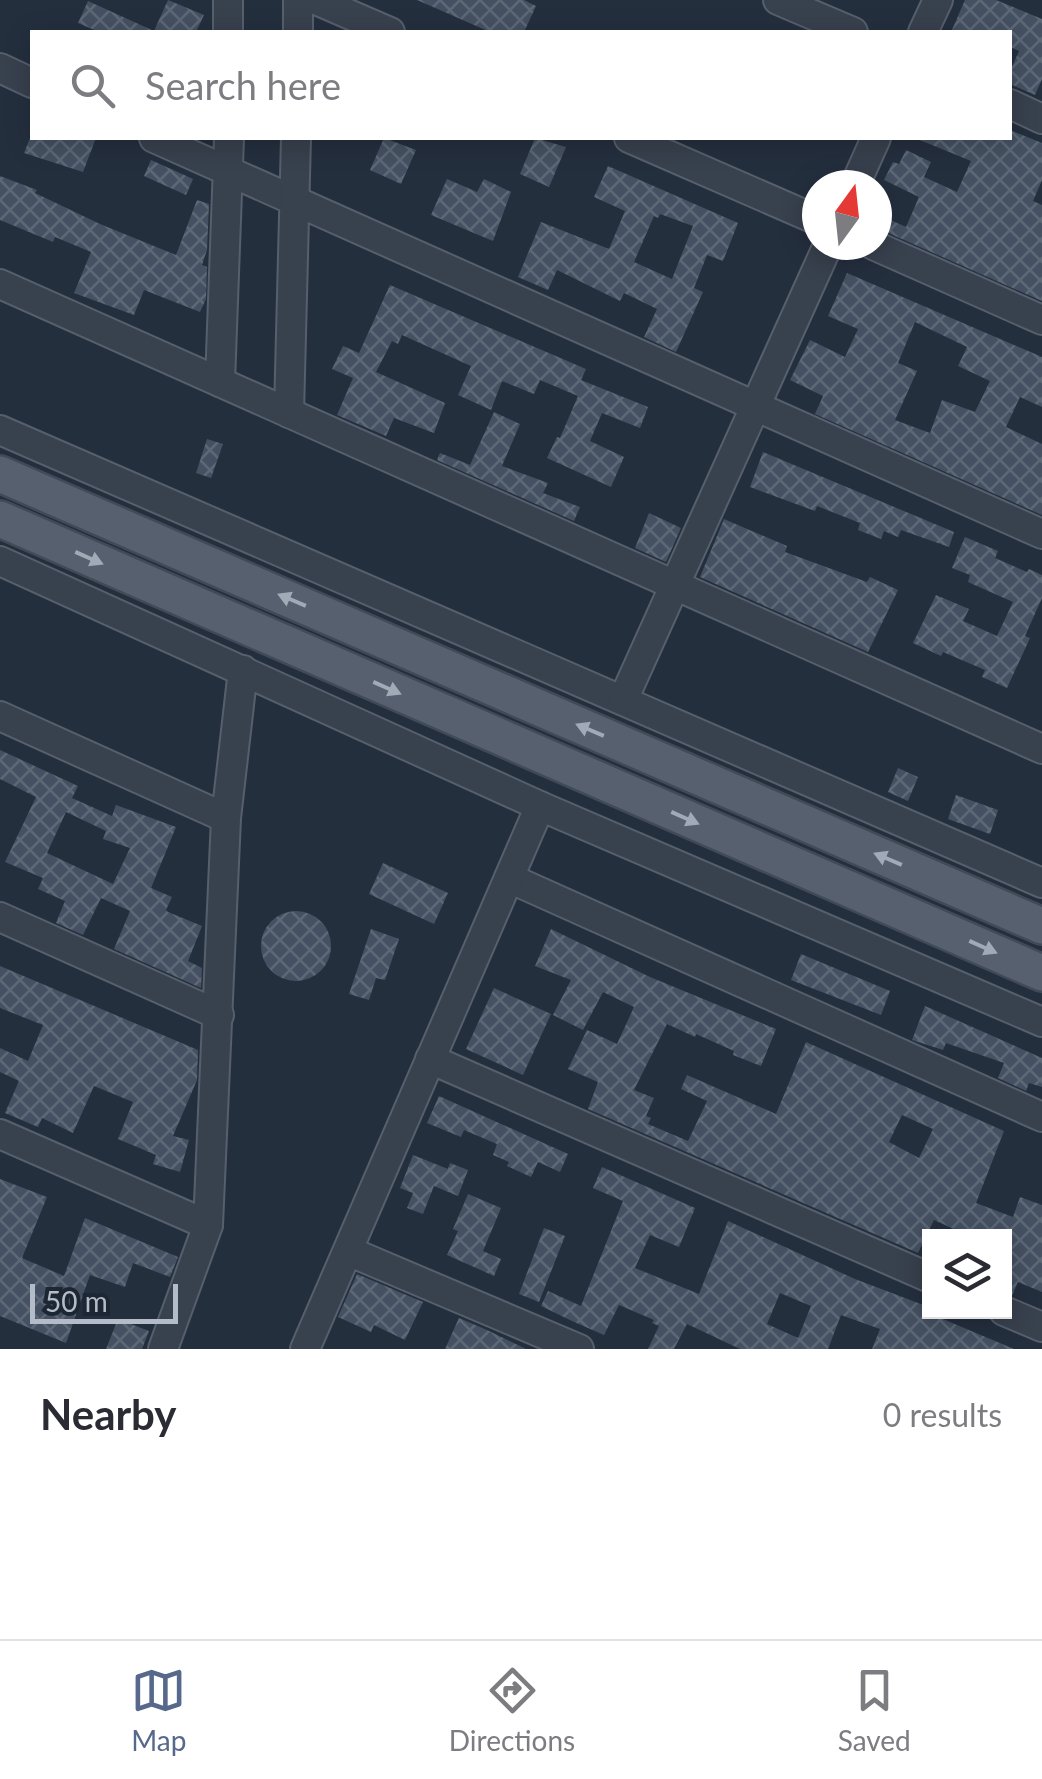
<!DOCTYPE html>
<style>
:root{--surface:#fff;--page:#f2f2f3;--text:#2b2b33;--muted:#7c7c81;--line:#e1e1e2;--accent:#56698c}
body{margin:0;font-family:Lato,sans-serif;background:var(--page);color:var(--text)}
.controls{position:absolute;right:30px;bottom:30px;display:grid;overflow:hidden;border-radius:0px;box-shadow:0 5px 25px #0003}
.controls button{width:90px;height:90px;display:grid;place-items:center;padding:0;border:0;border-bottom:2px solid var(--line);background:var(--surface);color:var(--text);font:50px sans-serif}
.compass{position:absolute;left:802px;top:170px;width:90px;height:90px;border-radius:50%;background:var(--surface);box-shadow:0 5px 25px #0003;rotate:15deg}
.scale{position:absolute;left:30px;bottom:25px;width:148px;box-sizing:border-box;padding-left:10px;border:5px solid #b4bcc9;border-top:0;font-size:28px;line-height:35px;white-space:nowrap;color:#b4bcc9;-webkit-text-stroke:8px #1d2633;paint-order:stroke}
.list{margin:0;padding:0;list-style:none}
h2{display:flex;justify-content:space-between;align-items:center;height:130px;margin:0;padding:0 40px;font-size:42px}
h2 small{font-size:32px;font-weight:400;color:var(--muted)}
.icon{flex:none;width:55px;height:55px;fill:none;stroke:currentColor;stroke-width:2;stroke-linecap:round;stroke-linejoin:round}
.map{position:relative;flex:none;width:1042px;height:1349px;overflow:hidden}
.search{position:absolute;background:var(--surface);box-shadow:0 5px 25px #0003;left:30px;right:30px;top:30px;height:110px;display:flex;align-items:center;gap:25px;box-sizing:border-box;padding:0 35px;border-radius:0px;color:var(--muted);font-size:38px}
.sheet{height:290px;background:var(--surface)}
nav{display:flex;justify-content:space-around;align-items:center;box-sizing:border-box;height:140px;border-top:2px solid var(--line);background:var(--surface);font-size:28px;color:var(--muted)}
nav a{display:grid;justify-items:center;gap:5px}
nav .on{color:var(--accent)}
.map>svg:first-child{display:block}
.building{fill:url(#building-cross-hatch);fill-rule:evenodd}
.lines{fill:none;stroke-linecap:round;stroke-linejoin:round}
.minor-casing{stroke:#565f6c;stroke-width:32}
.major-casing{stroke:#414a57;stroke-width:40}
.minor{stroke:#38414e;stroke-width:28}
.major{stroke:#56606e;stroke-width:35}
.oneway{fill:#a1aab7}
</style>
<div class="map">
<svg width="1042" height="1349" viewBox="0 0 1042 1349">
<defs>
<pattern id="building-cross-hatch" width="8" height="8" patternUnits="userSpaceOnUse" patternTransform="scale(2.5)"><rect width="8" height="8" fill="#455162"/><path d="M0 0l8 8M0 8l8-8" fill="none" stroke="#5d6877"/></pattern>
</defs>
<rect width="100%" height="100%" fill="#242f3e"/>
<g class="building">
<polygon points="168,0 204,15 196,32 99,32 78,23 88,1 154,31"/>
<polygon points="417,0 524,0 536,6 524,32 490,32"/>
<polygon points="965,0 996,0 1042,19 1042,79 1035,95 1010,84 1010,71 1019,51 1010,47 1010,32 951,32"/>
<polygon points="1010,130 1042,143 1042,180 1033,201 1042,205 1042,301 877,228 877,214 906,227 919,197 884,180 893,162 899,164 906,150 931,162 924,177 957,192 971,161 915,138 1010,138"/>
<polygon points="30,138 96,138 83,172 24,153"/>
<polygon points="384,138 416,150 401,184 370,170"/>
<polygon points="535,138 566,147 549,187 520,174"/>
<polygon points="151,160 193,179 186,195 144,176"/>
<path d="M608,166L738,223L723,261L707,255L694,288L703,292L676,352L644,337L657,309L624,293L620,301L557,270L548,290L518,277L541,222L609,249L625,211L594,197ZM660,214L693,226L672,279L634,262L654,216L658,218Z"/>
<polygon points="0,176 37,190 35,193 100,224 176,255 197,200 209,204 207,250 202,265 207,267 206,299 200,312 144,290 134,315 74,293 91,252 55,237 53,242 0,220"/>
<polygon points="447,179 477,192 484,179 511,192 493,241 431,215"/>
<path d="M847,273L1042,357V407L1020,397L1006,427L1042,444V515L815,414L823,396L790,380L810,340L845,357L858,329L828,316ZM915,322L967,347L958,366L990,381L975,412L942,400L930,433L895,420L917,371L898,363Z"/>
<polygon points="390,285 586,369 581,380 648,407 640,428 602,413 590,441 624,457 611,487 547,458 557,437 560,438 578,396 540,380 534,394 502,381 491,410 458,395 471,366 402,335 398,344 392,341 376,372 445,403 434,433 394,418 386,436 337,415 353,378 332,369 343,346 359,353"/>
<polygon points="494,412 520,424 502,466 548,483 543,493 580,507 574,521 437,460 440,453 470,465"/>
<polygon points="207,439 223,444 211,478 196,473"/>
<polygon points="763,452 954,532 949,547 901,530 898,537 884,531 881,539 858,530 860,523 817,506 815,511 750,487"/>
<polygon points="649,513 681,528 666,562 635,548"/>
<polygon points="724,519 787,546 785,552 867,582 870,577 898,590 868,652 700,577"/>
<polygon points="965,537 998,551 995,558 1027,572 1029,569 1042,575 1042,598 1025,636 1030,638 1007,688 982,677 985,670 943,652 941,656 913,643 936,595 969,609 963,621 997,636 1013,602 968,582 970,575 952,568"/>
<path d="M0,750L78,786L72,798L112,816L116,805L176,827L151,888L172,897L166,910L168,912L202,926L188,961L202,968L201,988L114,949L130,911L101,898L83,935L56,923L65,901L38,889L43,878L5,862L36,797L0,779ZM66,812L106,831L103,839L130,848L113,884L47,853Z"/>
<polygon points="898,768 918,777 908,801 888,792"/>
<polygon points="956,795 998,810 990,834 948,819"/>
<polygon points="383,863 448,893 434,924 369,894"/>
<circle cx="296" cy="946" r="35"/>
<polygon points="371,929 399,939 385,980 376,978 369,1000 349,994"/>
<path d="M551,929L650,977L776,1029L761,1066L733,1055L734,1051L696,1034L695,1037L667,1024L634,1090L654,1098L646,1116L651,1118L648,1124L688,1141L707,1101L681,1089L687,1075L776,1114L806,1042L1004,1131L976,1203L1013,1217L1020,1197L1042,1205V1292L1018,1282L1012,1296L1004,1294V1236H969L934,1220L918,1253L588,1109L598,1082L568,1069L587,1030L617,1044L634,1007L603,992L583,1030L553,1015L571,980L535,966ZM902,1115L933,1129L919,1158L889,1142Z"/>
<polygon points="801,954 890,991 881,1015 791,980"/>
<polygon points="0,966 198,1050 197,1080 173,1136 189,1140 180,1172 153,1164 156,1155 118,1139 133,1102 94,1086 73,1133 42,1118 38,1127 5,1113 19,1081 0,1072 0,1048 28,1061 43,1025 0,1008"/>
<polygon points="494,988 551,1014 523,1075 466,1049"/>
<polygon points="925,1006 1042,1058 1042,1087 1029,1083 1026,1091 998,1078 1004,1063 946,1043 943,1050 912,1040"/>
<polygon points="439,1096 568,1154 560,1172 538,1162 531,1177 507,1166 509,1162 493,1155 497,1144 464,1130 461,1137 427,1123"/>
<polygon points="413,1155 448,1169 450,1163 468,1170 458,1196 434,1186 423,1214 407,1208 413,1193 400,1188"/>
<path d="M602,1167L695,1208L679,1247L650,1235L635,1268L699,1294L728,1221L855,1279L926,1306L924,1311L1014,1349H872L880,1329L841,1315L828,1349H740L687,1324L674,1349H648L659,1326L652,1323L654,1320L619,1305L604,1335L572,1321L541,1306L548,1291L581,1306L623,1201L593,1188ZM780,1293L811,1306L798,1338L767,1324Z"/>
<polygon points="0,1179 47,1197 22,1258 64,1276 85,1218 178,1257 170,1277 133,1263 125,1287 90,1275 66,1343 0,1316"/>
<polygon points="468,1194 501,1208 483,1251 501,1259 494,1276 447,1255 458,1231 453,1229"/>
<polygon points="544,1228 565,1236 539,1302 519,1294"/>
<polygon points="357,1274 423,1302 405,1340 374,1325 371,1332 338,1317"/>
<polygon points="459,1318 487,1330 526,1349 445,1349"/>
<polygon points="118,1319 149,1331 142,1349 106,1349"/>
</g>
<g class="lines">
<defs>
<g id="minor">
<polyline points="228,0 228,32"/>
<polyline points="316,0 390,32"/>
<polyline points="778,0 853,32"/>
<polyline points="298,32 298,0"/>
<polyline points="923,32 938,0"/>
<polyline points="0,68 32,83"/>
<polyline points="1010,104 1042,119"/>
<polyline points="154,138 1042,534"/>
<polyline points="629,138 817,220"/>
<polyline points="855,185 876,138"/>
<polyline points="873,245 1042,320"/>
<polyline points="0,284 1042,749"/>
<polyline points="220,382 229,138"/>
<polyline points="289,413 296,138"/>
<polyline points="0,430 1042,883"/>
<polyline points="0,561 540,806 1042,1022"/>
<polyline points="623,700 828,245"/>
<polyline points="0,716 226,818"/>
<polyline points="509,878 1042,1117"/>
<polyline points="0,917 219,1015"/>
<polyline points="430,1059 930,1278"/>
<polyline points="0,1134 208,1225"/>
<polyline points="348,1251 579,1349"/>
<polyline points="1004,1311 1042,1327"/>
<polyline points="163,1349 208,1225 226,818 243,670"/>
<polyline points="305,1349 540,806"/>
</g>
<g id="major">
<polyline points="0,474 1042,926"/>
<polyline points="0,519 1042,973"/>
</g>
</defs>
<use href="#minor" class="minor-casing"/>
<use href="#major" class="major-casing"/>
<use href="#minor" class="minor"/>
<use href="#major" class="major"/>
</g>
<defs><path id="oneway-solid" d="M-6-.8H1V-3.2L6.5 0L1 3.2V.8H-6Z" transform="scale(2.5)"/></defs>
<g class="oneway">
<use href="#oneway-solid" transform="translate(89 558) rotate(24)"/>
<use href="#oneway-solid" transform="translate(292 600) rotate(-157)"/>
<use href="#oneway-solid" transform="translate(387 688) rotate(24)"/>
<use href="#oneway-solid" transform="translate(590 730) rotate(-157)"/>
<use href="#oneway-solid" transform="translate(685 818) rotate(24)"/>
<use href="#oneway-solid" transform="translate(888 859) rotate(-157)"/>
<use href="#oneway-solid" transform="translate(983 947) rotate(24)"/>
</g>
</svg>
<div class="controls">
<button><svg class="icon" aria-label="layers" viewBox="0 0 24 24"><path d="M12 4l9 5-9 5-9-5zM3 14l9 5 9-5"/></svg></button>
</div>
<svg class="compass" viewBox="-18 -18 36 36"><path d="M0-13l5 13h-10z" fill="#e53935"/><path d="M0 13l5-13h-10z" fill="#7c7c81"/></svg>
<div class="scale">50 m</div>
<div class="search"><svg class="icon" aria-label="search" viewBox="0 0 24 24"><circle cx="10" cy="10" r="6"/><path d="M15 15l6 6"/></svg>Search here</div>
</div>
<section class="sheet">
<h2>Nearby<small>0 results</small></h2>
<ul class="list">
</ul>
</section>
<nav>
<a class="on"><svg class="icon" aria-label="map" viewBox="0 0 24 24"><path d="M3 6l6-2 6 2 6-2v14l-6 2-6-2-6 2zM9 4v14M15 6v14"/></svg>Map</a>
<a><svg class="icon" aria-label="directions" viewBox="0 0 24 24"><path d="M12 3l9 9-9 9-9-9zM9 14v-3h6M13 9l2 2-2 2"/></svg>Directions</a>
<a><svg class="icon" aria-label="saved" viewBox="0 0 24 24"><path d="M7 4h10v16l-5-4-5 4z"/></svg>Saved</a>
</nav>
